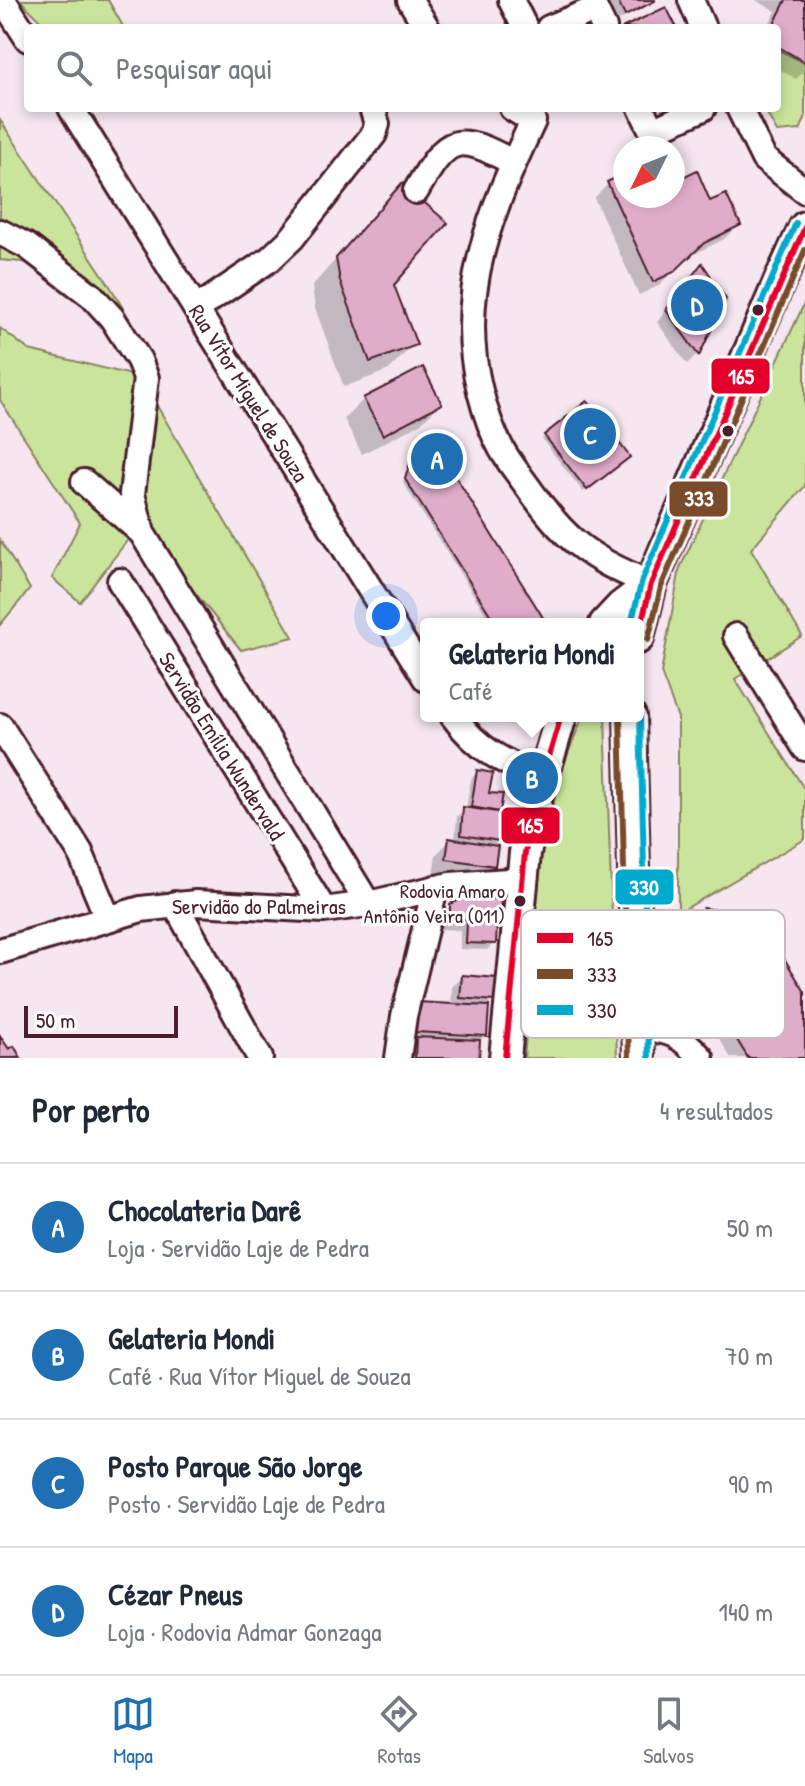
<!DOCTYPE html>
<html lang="pt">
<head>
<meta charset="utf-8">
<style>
	body { margin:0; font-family:"Patrick Hand",sans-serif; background:#f2f2f3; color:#1f2937 }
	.compass { position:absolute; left:613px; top:136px; width:72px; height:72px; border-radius:50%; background:#fff; box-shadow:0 4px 12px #0003; rotate:227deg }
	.scale { position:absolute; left:24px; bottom:20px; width:154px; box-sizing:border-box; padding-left:8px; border:4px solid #4a1f2b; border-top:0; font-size:22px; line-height:28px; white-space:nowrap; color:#4a1f2b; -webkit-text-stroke:6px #fff; paint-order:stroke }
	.you { position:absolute; left:386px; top:616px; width:28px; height:28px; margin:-20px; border:6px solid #fff; border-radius:50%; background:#1a73e8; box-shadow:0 0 0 12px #1a73e833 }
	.badge { display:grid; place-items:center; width:52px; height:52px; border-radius:50%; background:#1f6fb2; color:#fff; font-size:26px; font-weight:700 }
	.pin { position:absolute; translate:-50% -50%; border:4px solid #fff; box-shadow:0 2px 8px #0006 }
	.popup { position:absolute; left:420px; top:618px; width:224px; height:104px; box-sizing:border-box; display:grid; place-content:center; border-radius:8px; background:#fff; filter:drop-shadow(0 2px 6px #0005); font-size:26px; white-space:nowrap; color:#747a83 }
	.popup b { font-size:30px; color:#1f2937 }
	.popup::after { content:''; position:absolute; left:50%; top:100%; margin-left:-16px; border:16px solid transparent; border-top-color:#fff }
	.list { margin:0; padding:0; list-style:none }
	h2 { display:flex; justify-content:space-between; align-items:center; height:104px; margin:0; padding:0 32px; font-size:34px }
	h2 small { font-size:26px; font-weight:400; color:#747a83 }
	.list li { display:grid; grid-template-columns:52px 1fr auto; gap:24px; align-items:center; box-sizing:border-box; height:128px; padding:0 32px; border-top:2px solid #e0e1e3 }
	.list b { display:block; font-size:30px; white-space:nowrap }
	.list p { margin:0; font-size:26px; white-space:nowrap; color:#747a83 }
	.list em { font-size:26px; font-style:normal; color:#747a83 }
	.icon { flex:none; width:44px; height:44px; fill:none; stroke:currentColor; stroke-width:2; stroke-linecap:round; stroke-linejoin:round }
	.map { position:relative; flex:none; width:805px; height:1058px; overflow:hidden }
	.search { position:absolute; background:#fff; box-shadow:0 4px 12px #0003; left:24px; right:24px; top:24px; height:88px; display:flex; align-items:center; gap:20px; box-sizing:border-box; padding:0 28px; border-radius:8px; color:#747a83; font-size:30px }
	.sheet { height:616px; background:#fff }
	nav { display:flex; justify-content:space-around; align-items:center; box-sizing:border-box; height:112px; border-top:2px solid #e0e1e3; background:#fff; font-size:22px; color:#747a83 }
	nav a { display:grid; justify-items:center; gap:4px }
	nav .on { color:#1f6fb2 }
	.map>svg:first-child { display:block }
</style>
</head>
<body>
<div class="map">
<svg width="805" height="1058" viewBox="0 0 805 1058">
	<rect width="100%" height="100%" fill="#f5e6ef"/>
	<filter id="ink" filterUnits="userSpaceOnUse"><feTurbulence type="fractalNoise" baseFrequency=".0125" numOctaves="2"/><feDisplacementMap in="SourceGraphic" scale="16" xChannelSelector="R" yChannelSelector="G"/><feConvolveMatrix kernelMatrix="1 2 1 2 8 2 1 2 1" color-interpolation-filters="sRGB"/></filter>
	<g filter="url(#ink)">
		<path fill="#cae59b" stroke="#8a8263" stroke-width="2" d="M20 0H108L124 28H48Z
			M777 49 805 63V119L800 130 777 132 764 108H777Z
			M0 120 108 283 151 355 34 263 0 260Z
			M805 302V486L751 549 802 636 735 679 805 790V839L678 913V718L661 673 680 568Z
			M0 328 29 350 140 377 293 637 241 650 140 524 80 602 52 578 80 523 0 400Z
			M0 540 30 589 0 625Z
			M583 716 605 717 617 1058H524L541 851 555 786Z"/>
		<path fill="#0003" d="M607 0H653L646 7 618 21Z
			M755 0H805V70L796 79 777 68V28H767L776 11Z
			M673 158 682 180 738 225 724 239 688 257 658 286 639 295 594 198 609 183 625 175V196H673Z
			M402 185 392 285 414 344 389 370 344 387 315 308 312 286Z
			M702 266 724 299 697 354 687 364 657 322Z
			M364 399 440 404 420 424 362 454 344 419Z
			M545 436 625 459 583 492 542 439Z
			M412 462 545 624H492L403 483Z
			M477 772 486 795 501 796 498 840 492 847 493 866 479 880 433 873 436 855 450 840 455 841 457 816 466 809 471 779Z
			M452 905 498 920 495 923 494 943 487 950 460 949V930L440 929V916Z
			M703 910 707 937 691 950 678 952 682 922 689 915 698 916Z
			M733 936 744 956 737 963 711 977 704 965 685 976 682 969 688 962Z
			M463 977 493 1000 486 1007 485 1035 478 1042 477 1058H405L406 1050 413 1042H406L407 1015 451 1006 452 987Z
			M708 992 805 996V1058H731L697 1002Z"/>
		<path fill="#dfacc9" stroke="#4a1f2b" stroke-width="2" d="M617 0H655V1L625 16Z
			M786 0H805V62L777 46V28H772Z
			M666 7 677 28H622Z
			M673 153 683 177 697 170 710 201 726 194 741 225 704 243 674 272 653 282 607 182 625 173V196H673Z
			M402 183 448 223 394 285 417 345 370 362 340 281 336 258Z
			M702 263 726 299 699 356 666 310Z
			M423 367 442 404 383 435 363 398Z
			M587 401 630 457 587 490 544 435Z
			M436 445 547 624H496L405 479 411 460Z
			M477 770 493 773 489 793 503 794 500 812 471 807Z
			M463 807 504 813 500 841 461 835Z
			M449 838 498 846 495 866 446 859Z
			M464 898 501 899 500 920 450 919V904Z
			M703 908 720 910 716 926 709 938 700 944 684 946 688 913 702 914Z
			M467 922 497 924 496 944 466 943Z
			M734 934 746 956 718 971 712 959 693 970 687 961Z
			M777 947 805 992V1058H748L707 990Z
			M462 975 497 978 495 1001 460 998Z
			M417 1002 489 1006 487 1036 416 1032Z
			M0 1036 9 1049 14 1046 21 1058H0Z
			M416 1037 480 1040 479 1058H415Z"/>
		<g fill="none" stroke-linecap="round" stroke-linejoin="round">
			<defs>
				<path id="minor" d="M3 0 28 39
					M410 0 427 28
					M511 0 525 28
					M691 0 703 28
					M549 28 595 9 604 28
					M71 108 426 679
					M512 108 533 121C492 209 455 292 480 391 485 411 491 430 501 448 508 461 517 472 525 483 567 542 585 556 651 584
					M641 108 652 131 703 108
					M739 108 764 159 805 191
					M416 191C448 135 456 132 514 163
					M0 232 27 246 92 296 112 318 139 360 146 378 132 494 142 533 368 904
					M196 309 270 259 292 238 374 134 377 124 372 108
					M84 482 142 533
					M120 581 324 910
					M736 636 805 748
					M453 716C478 750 504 763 542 777
					M0 726 80 852 108 919
					M175 904 260 1058
					M0 951 141 909 196 903 324 910 368 904 450 885 522 880
					M638 1028C670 1030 679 1033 701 1058
					M398 1058 404 1016 435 888"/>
				<path id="major" d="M605 624 621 607 651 584
					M638 638 651 584 668 543 780 280 805 227
					M630 716 639 1058
					M505 1058 525 853 534 807 561 716"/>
			</defs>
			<use href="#minor" stroke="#4a1f2b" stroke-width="30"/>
			<use href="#major" stroke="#4a1f2b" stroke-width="36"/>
			<use href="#minor" stroke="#fff" stroke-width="24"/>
			<use href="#major" stroke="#fff" stroke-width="30"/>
			<defs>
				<path id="bus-1" d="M638 638 651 584 805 227
					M505 1058 525 853 534 807 561 716"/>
				<path id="bus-2" d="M648 640 661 587 805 250
					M620 716 629 1058"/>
				<path id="bus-3" d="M631 624 642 580 796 223
					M640 716 649 1058"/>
			</defs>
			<use href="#bus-1" stroke="#fff" stroke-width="12"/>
			<use href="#bus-2" stroke="#fff" stroke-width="12"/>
			<use href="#bus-3" stroke="#fff" stroke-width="12"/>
			<use href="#bus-1" stroke="#e4002b" stroke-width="6"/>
			<use href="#bus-2" stroke="#7a4b2a" stroke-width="6"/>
			<use href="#bus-3" stroke="#00a9ce" stroke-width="6"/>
		</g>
	</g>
	<g fill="#4a1f2b" stroke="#fff" stroke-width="3">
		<circle cx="758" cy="310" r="7"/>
		<circle cx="728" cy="431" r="7"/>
		<circle cx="520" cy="901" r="7"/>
	</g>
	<g text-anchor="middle" stroke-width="6" stroke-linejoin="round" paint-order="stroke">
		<g font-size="20" fill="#4a1f2b" stroke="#fff" text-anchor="end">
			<text x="505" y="898">Rodovia Amaro<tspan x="505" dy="25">Antônio Veira (011)</tspan></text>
		</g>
		<g font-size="22" fill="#4a1f2b" stroke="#fff">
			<text transform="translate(249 393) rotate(58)" y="8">Rua Vítor Miguel de Souza</text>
			<text transform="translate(222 746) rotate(58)" y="8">Servidão Emília Wundervald</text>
			<text x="259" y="914">Servidão do Palmeiras</text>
		</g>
	</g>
	<rect x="521" y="910" width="264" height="128" rx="12" fill="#fff" stroke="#c9bcbf" stroke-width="2"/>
	<rect x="537" y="933" width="36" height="10" fill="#e4002b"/>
	<rect x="537" y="969" width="36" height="10" fill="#7a4b2a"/>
	<rect x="537" y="1005" width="36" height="10" fill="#00a9ce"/>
	<g font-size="22" fill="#4a1f2b">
		<text x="587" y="946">165</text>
		<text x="587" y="982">333</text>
		<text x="587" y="1018">330</text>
	</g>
	<g stroke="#fff" stroke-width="3">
		<rect x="710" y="357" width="61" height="38" rx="8" fill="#e4002b"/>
		<rect x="668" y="480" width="61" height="38" rx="8" fill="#7a4b2a"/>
		<rect x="500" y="806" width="61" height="39" rx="8" fill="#e4002b"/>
		<rect x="614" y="868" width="61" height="38" rx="8" fill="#00a9ce"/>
	</g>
	<g font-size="22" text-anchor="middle" font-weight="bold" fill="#fff">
		<text x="741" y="384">165</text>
		<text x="699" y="506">333</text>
		<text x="530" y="833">165</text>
		<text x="644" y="895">330</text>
	</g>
</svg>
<svg class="compass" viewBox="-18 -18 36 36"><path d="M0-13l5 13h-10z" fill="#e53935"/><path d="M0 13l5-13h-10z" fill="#747a83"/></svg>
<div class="scale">50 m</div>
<div class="you"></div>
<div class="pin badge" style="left:437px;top:459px">A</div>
<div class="pin badge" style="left:532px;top:778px">B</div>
<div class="popup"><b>Gelateria Mondi</b>Café</div>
<div class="pin badge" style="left:590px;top:434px">C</div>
<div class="pin badge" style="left:697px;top:305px">D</div>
<div class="search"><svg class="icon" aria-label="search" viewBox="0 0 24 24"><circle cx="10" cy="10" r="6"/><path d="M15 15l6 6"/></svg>Pesquisar aqui</div>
</div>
<section class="sheet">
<h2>Por perto<small>4 resultados</small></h2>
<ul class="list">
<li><span class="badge">A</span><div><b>Chocolateria Darê</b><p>Loja · Servidão Laje de Pedra</p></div><em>50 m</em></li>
<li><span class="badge">B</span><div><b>Gelateria Mondi</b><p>Café · Rua Vítor Miguel de Souza</p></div><em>70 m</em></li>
<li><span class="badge">C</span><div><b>Posto Parque São Jorge</b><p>Posto · Servidão Laje de Pedra</p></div><em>90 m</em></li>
<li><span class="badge">D</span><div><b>Cézar Pneus</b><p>Loja · Rodovia Admar Gonzaga</p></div><em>140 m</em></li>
</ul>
</section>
<nav>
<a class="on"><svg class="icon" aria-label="map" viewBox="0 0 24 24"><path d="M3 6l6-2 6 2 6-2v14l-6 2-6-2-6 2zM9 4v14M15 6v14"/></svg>Mapa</a>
<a><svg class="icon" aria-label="directions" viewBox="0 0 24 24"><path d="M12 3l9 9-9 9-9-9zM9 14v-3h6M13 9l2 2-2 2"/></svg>Rotas</a>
<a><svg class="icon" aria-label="saved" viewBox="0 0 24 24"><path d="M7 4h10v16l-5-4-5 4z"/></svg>Salvos</a>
</nav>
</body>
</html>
